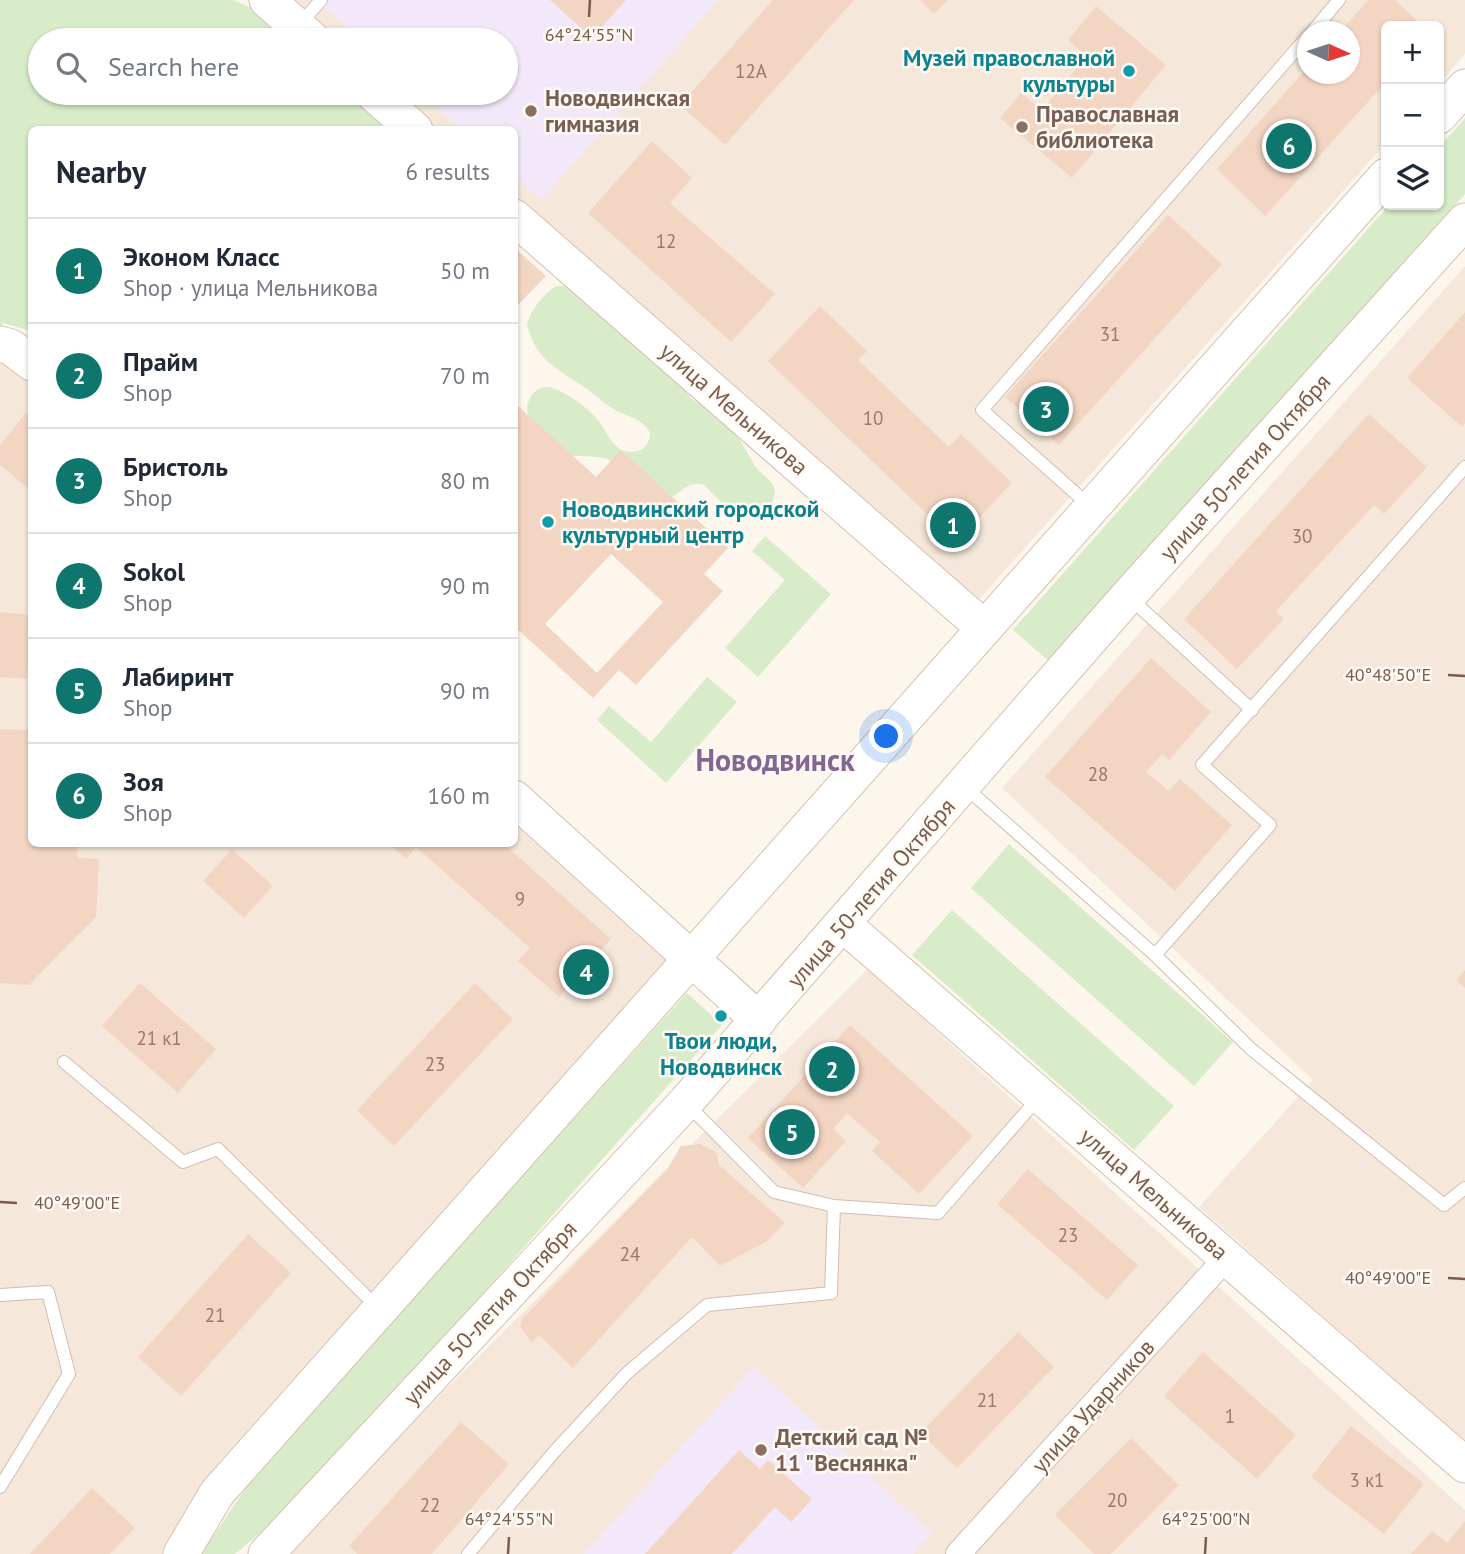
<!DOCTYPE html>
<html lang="en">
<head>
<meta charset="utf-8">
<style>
	body { margin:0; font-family:"PT Sans",sans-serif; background:#f2f2f3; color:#1f2937 }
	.controls { position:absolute; right:21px; top:21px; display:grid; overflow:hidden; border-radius:10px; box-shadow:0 2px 5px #0004 }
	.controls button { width:63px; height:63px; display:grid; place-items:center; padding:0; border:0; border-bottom:2px solid #e0e1e3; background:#fff; color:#1f2937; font:35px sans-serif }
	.compass { position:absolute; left:1297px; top:21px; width:63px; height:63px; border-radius:50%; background:#fff; box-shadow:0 2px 5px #0004; rotate:93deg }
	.you { position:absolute; left:887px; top:737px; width:24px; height:24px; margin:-18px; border:5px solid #fff; border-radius:50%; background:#1a73e8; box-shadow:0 0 0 10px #1a73e833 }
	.badge { display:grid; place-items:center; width:46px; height:46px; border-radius:50%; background:#0f766e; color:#fff; font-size:23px; font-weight:700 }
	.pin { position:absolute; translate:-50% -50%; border:4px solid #fff; box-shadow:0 2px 7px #0006 }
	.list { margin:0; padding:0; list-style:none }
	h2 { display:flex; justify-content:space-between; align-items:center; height:91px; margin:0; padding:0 28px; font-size:30px }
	h2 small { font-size:23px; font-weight:400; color:#747a83 }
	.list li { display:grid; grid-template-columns:46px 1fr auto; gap:21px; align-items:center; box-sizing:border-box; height:105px; padding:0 28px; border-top:2px solid #e0e1e3 }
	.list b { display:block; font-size:26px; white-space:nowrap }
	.list p { margin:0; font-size:23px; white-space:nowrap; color:#747a83 }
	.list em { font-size:23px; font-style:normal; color:#747a83 }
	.icon { flex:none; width:38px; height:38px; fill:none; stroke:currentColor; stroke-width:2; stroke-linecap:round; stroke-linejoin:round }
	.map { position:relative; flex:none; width:1465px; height:1554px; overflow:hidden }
	.search { position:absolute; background:#fff; box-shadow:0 2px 5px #0004; left:28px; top:28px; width:490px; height:77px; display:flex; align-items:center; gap:18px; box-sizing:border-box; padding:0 24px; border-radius:38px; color:#747a83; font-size:26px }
	.panel { position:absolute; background:#fff; box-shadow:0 2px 5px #0004; left:28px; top:126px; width:490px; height:721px; border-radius:10px }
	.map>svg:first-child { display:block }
</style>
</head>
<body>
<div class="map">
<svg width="1465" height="1554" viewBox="0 0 1465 1554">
	<rect width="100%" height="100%" fill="#fdf6ec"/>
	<path fill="#f5e8da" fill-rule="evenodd" d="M288 0H1465V54L1439 84V26H1386V143L973 606 515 200 514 130 435 129 393 93H506V40H334ZM1308 32H1350V74H1308Z
		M1465 266V1442L1199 1207 1313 1080 1002 788Z
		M0 359 31 376 32 844H514L515 812 673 955 220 1461 163 1554H0Z
		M868 969 1465 1510V1554H280Z"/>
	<path fill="#f3e8fa" d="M316 0H718L541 200 515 176 514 130 462 129 421 93H506V40H362Z
		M754 1367 931 1533 913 1554H584Z"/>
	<path fill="#d8ecc9" d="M0 0H233L255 9 294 40H40V93H349L377 119 383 129 32 130 31 331 3 323 0 330Z
		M1465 118V194L1051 663 1013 630 1389 205H1439V148Z
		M556 286H571L683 388C693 402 697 405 714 405L739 439 757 469 773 484 775 492 771 509C753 522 732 513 717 498 711 493 708 486 700 484 685 482 680 496 666 499 652 489 618 461 603 458 579 453 561 463 545 440 540 433 533 426 529 418 522 403 536 382 553 388 568 394 586 406 597 419 605 428 612 448 625 451 639 455 650 447 650 433 643 418 628 417 615 410 604 404 595 394 584 387 557 368 537 362 527 325 532 307 542 297 556 286Z
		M765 536 831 594 758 677 725 648 785 580 752 551Z
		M707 677 737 702 666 783 597 720 609 706 651 742Z
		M1009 844 1233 1042 1194 1086 971 888Z
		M952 910 1174 1106 1134 1150 912 955Z
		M687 993 722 1025 297 1502 235 1554H201L261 1466Z"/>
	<path fill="#f3d5c3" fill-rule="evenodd" d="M550 0H626L592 38Z
		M773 0H854L725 145 680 105Z
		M920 0H948L934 14Z
		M1368 0H1395L1423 26H1386V82L1265 216 1217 169 1308 67V74H1350V32H1340Z
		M1096 6 1166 65 1072 178 1000 118 1021 93 1042 110 1087 56 1068 40Z
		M652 141 692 178 670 203 775 294 731 342 588 213Z
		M1168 215 1222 264 1059 445 1005 397Z
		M514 247 546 276 514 309Z
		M820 306 867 351 858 360 949 447 961 434 1012 483 956 542 768 361Z
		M1465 312V423L1462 427 1407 378Z
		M514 402 596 477 621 450 728 548 704 574 723 591 636 685 619 670 593 698 514 626ZM611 554 663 602 597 673 545 624Z
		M26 413 32 418V492L0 465V445Z
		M1369 414 1427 467 1384 514 1374 505 1276 611 1284 619 1237 669 1184 619Z
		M0 612 32 615 27 679 0 677Z
		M1151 658 1211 712 1169 760 1162 754 1146 772 1169 791 1180 779 1232 825 1175 891 1045 777Z
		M0 729 32 730V844H78L77 858 99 859 96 917 29 985 0 983Z
		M389 844H504L611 939 559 997 518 961 530 948 416 847 406 859Z
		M232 849 273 886 244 918 203 881Z
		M1465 970V988L1456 980Z
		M140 983 216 1049 178 1093 102 1026Z
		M475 983 513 1019 394 1146 357 1110Z
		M850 1025 973 1136 919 1194 872 1151 880 1142 847 1113 833 1129 846 1141 803 1188 748 1138Z
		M700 1144 716 1152 719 1165 785 1223 766 1242 720 1266 692 1237 573 1368 539 1335 532 1343 520 1326 522 1319 668 1168 681 1146Z
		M1028 1169 1138 1265 1107 1300 997 1204Z
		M248 1234 291 1273 181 1396 138 1357Z
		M1018 1332 1054 1367 957 1468 920 1433Z
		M1203 1352 1296 1435 1257 1479 1164 1396Z
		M461 1422 509 1464 432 1554H357L349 1546Z
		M1351 1426 1424 1484 1384 1534 1311 1477Z
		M1131 1438 1179 1485 1111 1554H1094L1055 1515Z
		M739 1450 760 1469 768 1460 812 1499 791 1522 775 1507 732 1554H645Z
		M92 1488 135 1528 110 1554H30Z
		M1465 1521V1554H1411L1432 1531 1447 1543Z"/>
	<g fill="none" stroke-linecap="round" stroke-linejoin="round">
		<defs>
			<path id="lane" d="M300 24 321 0
				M1312 32 1339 0
				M1090 506 982 410 1308 36
				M1131 599 1252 710
				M965 787 1155 955 1270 825 1202 765 1465 467
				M1155 955 1251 1049 1444 1205 1465 1188
				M64 1062 183 1162 218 1149 377 1307
				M688 1105 774 1192 834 1206 938 1213 1040 1096
				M0 1295 48 1292 69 1374 0 1487
				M468 1554 555 1451 627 1373 707 1305 831 1293 834 1206"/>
			<path id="street" d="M958 1554 1227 1257"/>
			<path id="secondary" d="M267 0 313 40
				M373 93 415 130
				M1439 116 1465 87
				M514 217 984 628
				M0 344 11 347 32 363
				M514 798 759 1020
				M843 924 1465 1465
				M181 1554 217 1493 1386 176
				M266 1554 686 1102 1128 596 1465 221"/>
		</defs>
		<use href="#lane" stroke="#d1beb0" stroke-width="14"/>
		<use href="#street" stroke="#d1beb0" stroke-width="26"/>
		<use href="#secondary" stroke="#d6c0b0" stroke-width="37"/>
		<use href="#lane" stroke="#fff" stroke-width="12"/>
		<use href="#street" stroke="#fff" stroke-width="24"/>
		<use href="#secondary" stroke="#fff" stroke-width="35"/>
	</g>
	<path fill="none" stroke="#7a5c4d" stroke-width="2.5" d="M589 17 590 0M1448 675 1465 676M0 1202 17 1203M1448 1278 1465 1279M508 1554 509 1537M1205 1554 1206 1537"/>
	<g fill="#0f9aa8" stroke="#fffaf3" stroke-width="2.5">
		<circle cx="1129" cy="71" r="7"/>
		<circle cx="548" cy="522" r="7"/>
		<circle cx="721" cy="1016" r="7"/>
	</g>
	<g fill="#8d6e63" stroke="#fffaf3" stroke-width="2.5">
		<circle cx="531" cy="111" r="7"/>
		<circle cx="1022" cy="127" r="7"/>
		<circle cx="761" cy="1450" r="7"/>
	</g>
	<g text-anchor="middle" stroke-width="5" stroke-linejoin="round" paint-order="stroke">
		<g font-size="19" fill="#987a6a">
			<text x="751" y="78">12А</text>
			<text x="666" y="248">12</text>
			<text x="1110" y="341">31</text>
			<text x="873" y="425">10</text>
			<text x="1302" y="543">30</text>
			<text x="1098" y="781">28</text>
			<text x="520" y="906">9</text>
			<text x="159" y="1045">21 к1</text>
			<text x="435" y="1071">23</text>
			<text x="1068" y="1242">23</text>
			<text x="630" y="1261">24</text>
			<text x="215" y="1322">21</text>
			<text x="987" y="1407">21</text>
			<text x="1230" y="1423">1</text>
			<text x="1367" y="1487">3 к1</text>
			<text x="1117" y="1507">20</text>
			<text x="430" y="1512">22</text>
		</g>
		<g font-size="23" font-weight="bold" fill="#0d838f" stroke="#fffaf3" text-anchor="end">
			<text x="1115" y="66">Музей православной<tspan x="1115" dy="26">культуры</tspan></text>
			<text x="562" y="517" text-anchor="start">Новодвинский городской<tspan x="562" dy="26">культурный центр</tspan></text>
			<text x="721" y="1049" text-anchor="middle">Твои люди,<tspan x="721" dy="26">Новодвинск</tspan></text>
		</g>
		<g font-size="23" font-weight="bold" fill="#785e54" stroke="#fffaf3" text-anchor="start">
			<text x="545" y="106">Новодвинская<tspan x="545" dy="26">гимназия</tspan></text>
			<text x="1036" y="122">Православная<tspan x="1036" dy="26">библиотека</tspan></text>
			<text x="775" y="1445">Детский сад №<tspan x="775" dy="26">11 "Веснянка"</tspan></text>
		</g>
		<g font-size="23" fill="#7a5c4d" stroke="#fffaf3">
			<text transform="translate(734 409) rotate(41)" y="8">улица Мельникова</text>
			<text transform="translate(1245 467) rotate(-48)" y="8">улица 50-летия Октября</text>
			<text transform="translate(871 893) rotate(-49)" y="8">улица 50-летия Октября</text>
			<text transform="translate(1154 1194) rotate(41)" y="8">улица Мельникова</text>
			<text transform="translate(490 1313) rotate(-47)" y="8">улица 50-летия Октября</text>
			<text transform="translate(1093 1406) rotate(-48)" y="8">улица Ударников</text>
		</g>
		<g font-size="30" font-weight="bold" fill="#846695" stroke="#fffaf3">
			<text x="775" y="771">Новодвинск</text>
		</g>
	</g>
	<g font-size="18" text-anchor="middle" fill="#7a5c4d" stroke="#fffaf3" stroke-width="5" stroke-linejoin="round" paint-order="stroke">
		<text x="589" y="41">64°24'55"N</text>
		<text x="1388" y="681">40°48'50"E</text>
		<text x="77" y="1209">40°49'00"E</text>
		<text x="1388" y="1284">40°49'00"E</text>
		<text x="509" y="1525">64°24'55"N</text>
		<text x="1206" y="1525">64°25'00"N</text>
	</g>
</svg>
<div class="controls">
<button>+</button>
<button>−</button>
<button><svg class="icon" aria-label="layers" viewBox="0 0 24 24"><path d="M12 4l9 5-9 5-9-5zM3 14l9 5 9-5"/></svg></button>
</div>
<svg class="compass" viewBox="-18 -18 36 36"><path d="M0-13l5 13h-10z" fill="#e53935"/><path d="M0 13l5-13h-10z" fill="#747a83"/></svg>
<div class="you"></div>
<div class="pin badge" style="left:953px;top:525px">1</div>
<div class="pin badge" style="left:832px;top:1069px">2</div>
<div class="pin badge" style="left:1046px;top:409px">3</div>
<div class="pin badge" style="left:586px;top:972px">4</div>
<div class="pin badge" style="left:792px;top:1132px">5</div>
<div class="pin badge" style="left:1289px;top:146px">6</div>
<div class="search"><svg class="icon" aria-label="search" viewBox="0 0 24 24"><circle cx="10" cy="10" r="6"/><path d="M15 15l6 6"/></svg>Search here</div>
<section class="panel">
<h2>Nearby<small>6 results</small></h2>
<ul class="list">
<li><span class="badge">1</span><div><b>Эконом Класс</b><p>Shop · улица Мельникова</p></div><em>50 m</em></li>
<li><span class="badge">2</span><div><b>Прайм</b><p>Shop</p></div><em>70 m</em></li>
<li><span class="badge">3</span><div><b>Бристоль</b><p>Shop</p></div><em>80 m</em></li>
<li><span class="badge">4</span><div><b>Sokol</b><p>Shop</p></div><em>90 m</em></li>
<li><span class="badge">5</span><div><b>Лабиринт</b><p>Shop</p></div><em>90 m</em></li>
<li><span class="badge">6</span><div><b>Зоя</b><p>Shop</p></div><em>160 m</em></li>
</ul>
</section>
</div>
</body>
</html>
